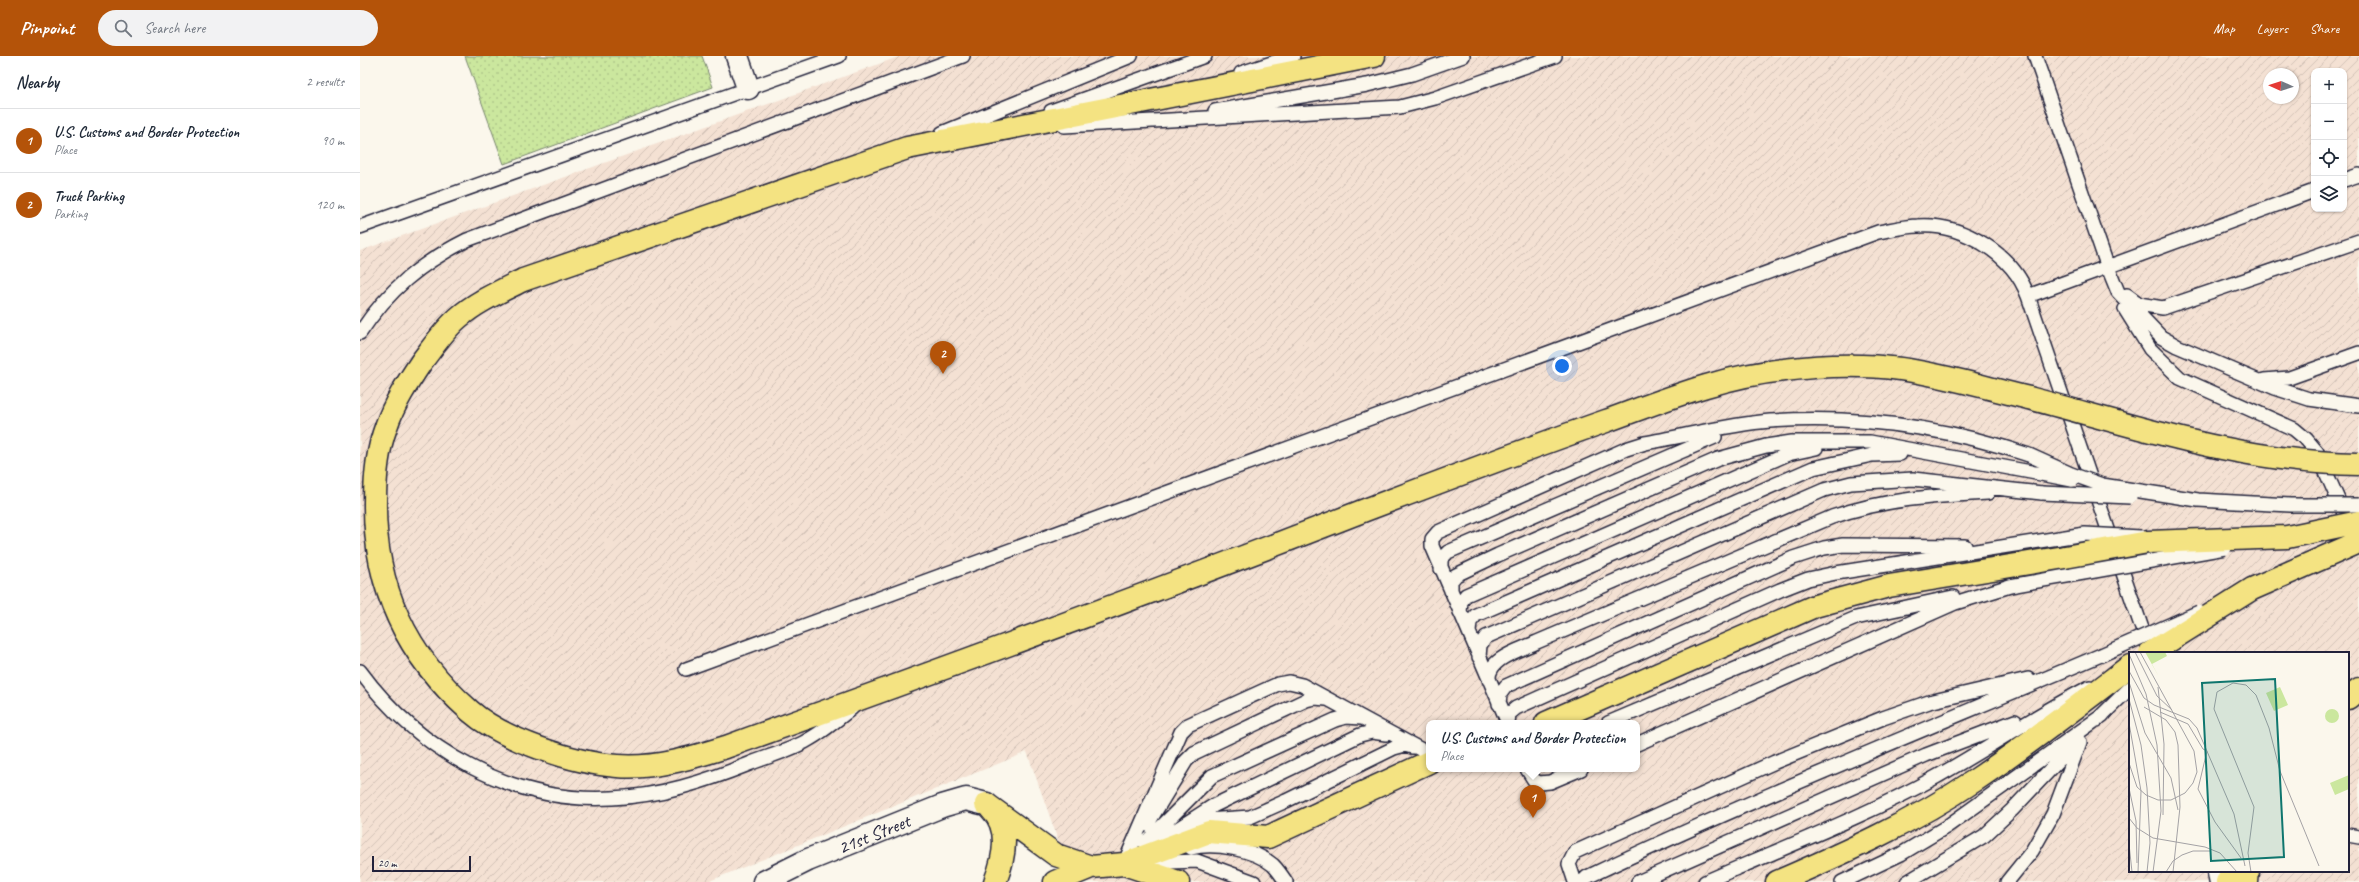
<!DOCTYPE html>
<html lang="en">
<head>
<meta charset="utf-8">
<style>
	body { margin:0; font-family:Caveat,sans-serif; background:#f2f2f3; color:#1f2937 }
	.controls { position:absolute; right:12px; top:12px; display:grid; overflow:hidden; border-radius:8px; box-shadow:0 1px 3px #0004 }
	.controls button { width:36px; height:36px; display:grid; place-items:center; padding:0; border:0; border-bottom:1px solid #e0e1e3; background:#fff; color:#1f2937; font:20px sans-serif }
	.compass { position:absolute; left:1903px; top:12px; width:36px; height:36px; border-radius:50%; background:#fff; box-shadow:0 1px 3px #0004; rotate:273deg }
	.scale { position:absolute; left:12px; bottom:10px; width:99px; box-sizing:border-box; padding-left:4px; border:2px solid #22223b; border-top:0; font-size:11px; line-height:14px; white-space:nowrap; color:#22223b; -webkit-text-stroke:3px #fbf7ec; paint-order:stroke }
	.you { position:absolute; left:1202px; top:310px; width:14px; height:14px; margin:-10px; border:3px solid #fff; border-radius:50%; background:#1a73e8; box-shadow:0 0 0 6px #1a73e833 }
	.badge { display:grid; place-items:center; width:26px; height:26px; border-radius:50%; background:#b45309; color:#fff; font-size:13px; font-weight:700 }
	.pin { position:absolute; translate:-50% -33px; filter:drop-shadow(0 1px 2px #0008) }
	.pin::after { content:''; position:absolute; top:21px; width:14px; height:12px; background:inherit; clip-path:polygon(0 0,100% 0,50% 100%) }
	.popup { position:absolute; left:1066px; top:664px; width:214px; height:52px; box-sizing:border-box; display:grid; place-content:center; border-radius:8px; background:#fff; filter:drop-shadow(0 1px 3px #0005); font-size:13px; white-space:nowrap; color:#747a83 }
	.popup b { font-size:15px; color:#1f2937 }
	.popup::after { content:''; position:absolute; left:50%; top:100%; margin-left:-8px; border:8px solid transparent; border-top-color:#fff }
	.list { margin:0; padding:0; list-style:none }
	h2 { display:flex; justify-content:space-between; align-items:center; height:52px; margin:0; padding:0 16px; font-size:17px }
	h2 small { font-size:13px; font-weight:400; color:#747a83 }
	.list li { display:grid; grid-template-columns:26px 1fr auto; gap:12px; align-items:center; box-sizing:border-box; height:64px; padding:0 16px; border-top:1px solid #e0e1e3 }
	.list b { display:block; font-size:15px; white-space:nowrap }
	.list p { margin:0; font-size:13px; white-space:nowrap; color:#747a83 }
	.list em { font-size:13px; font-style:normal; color:#747a83 }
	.icon { flex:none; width:22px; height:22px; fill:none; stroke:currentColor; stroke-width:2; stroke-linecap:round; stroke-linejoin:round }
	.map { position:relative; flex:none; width:1999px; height:826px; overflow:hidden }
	header { display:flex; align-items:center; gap:24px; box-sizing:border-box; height:56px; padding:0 20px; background:#b45309; color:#fff }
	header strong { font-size:19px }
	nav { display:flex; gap:22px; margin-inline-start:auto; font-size:14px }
	.search { width:280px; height:36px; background:#f2f2f3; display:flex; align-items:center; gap:10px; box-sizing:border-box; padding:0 14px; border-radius:22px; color:#747a83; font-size:15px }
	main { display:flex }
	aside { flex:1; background:#fff }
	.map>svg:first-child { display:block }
</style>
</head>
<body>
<header>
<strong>Pinpoint</strong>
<div class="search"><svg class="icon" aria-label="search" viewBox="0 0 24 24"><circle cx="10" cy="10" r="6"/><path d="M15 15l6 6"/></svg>Search here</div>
<nav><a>Map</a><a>Layers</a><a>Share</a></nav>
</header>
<main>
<aside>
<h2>Nearby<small>2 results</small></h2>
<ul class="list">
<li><span class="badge">1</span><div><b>U.S. Customs and Border Protection</b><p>Place</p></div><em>90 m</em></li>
<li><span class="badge">2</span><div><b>Truck Parking</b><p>Parking</p></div><em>120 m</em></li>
</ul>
</aside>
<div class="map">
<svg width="1999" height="826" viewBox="0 0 1999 826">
	<defs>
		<pattern id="industrial-furrows" width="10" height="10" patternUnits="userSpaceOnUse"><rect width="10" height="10" fill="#f4e1d3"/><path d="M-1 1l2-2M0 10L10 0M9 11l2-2" fill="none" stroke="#d1c1b6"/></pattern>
		<pattern id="grass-dots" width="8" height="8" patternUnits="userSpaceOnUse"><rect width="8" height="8" fill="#cbe79e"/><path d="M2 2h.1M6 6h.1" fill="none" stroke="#aec689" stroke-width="1.8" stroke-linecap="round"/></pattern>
	</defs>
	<rect width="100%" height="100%" fill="#fbf7ec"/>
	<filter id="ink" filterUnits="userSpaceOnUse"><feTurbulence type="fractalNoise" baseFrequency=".025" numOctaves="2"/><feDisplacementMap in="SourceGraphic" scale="8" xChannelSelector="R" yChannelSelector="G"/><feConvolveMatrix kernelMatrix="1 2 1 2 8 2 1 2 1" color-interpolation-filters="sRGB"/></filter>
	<g filter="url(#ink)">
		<path fill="url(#industrial-furrows)" fill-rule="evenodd" d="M541 0H1999V826H713L667 696 347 826H0V195ZM1954 15H1984V153H1954ZM1909 18H1933V42H1909ZM1770 597H1988V815H1770ZM1069 667H1277V713H1069Z"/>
		<path fill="url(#grass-dots)" stroke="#76846c" d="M105 0H342L353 31 144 108Z"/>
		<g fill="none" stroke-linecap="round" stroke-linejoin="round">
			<defs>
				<path id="lane" d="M1675 0 1747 209 1758 236 1801 281 1817 290 1915 332 1949 343 1999 350
					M881 17 933 0
					M691 55 845 0
					M855 55 1007 29 1052 18 1103 0
					M704 70 1040 51 1075 42 1195 0
					M582 77 771 0
					M1984 124 1999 119
					M0 171 479 0
					M1767 239 1779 248 1803 252 1999 185
					M1668 240 1788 590
					M1765 253 1790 293 1820 322 1934 373 1946 383 1957 396 1991 473
					M0 277C28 234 61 207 107 184L603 0
					M1904 324 1929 322 1999 297
					M1081 513V503L1088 496 1355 381
					M1091 535V525L1096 519 1138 499 1358 403 1406 390 1432 386H1510L1676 417
					M1100 556 1101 546 1106 539 1428 398 1456 392
					M1109 576 1110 566 1116 559 1453 412 1512 399 1540 398
					M1119 601 1120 589 1126 581 1464 434 1491 427 1553 423 1682 437
					M326 613 1518 176C1531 174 1544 170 1558 170 1602 167 1653 198 1668 240L1954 135
					M0 615C58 694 152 748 252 742 300 740 344 726 389 708 408 700 430 695 448 684 463 676 478 663 492 652
					M1129 624C1127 602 1161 594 1177 586L1472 461C1523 443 1575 440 1628 437
					M1139 648 1140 638 1146 630 1433 502 1464 492 1483 489 1605 490
					M1737 664 1770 632
					M1148 667 1072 490V483L1078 476 1266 393 1285 387C1325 380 1370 368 1410 365 1499 359 1585 371 1669 399
					M1148 667 1149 658 1156 652 1420 534 1448 523 1476 517 1699 482
					M1248 667 1496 562 1593 541
					M1277 688 1595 547 1650 530 1712 519
					M1167 713 1174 724 1179 727 1190 726 1221 713
					M787 769 826 705 834 697 946 644 955 642 966 643
					M818 779 847 764 890 761 926 745 1034 692 1045 689 1052 691
					M1988 779 1999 781
					M785 787 852 720 975 664 986 661 1001 662
					M788 792 853 750 1000 679 1012 676 1026 678
					M831 792C854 786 894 793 913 809 918 814 922 820 926 826
					M784 807 837 805 894 826
					M764 808 821 676 828 669 918 628 929 626 942 629 1069 698
					M1854 815 1856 826
					M1215 826 1209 808 1215 796 1415 706 1523 662 1569 646 1668 623
					M1222 826 1227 821C1396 741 1569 672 1741 599
					M1278 826 1566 699 1655 665
					M1345 826C1422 792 1502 762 1576 721 1628 692 1677 658 1730 631
					M1482 826 1541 798 1586 771 1743 659
					M1547 826 1624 780 1652 754 1718 684
					M1647 826 1672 795 1693 758 1720 686"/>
				<g id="street">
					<path d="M377 0 388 32"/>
					<path id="s1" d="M404 826 448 804 582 750 606 743 626 748"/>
				</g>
				<path id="highway" d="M1014 0 547 92 163 224C141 235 116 246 98 262 84 274 73 291 62 305 48 326 34 347 26 371 17 395 15 421 15 446 14 531 46 599 110 655 143 684 214 707 257 710 295 713 331 702 366 691 578 615 790 538 1000 456 1082 425 1163 394 1246 365 1304 344 1362 320 1424 314 1463 309 1503 308 1541 313 1584 319 1627 332 1669 342
					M1988 642 1999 633
					M1186 667 1455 550 1529 530 1705 501
					M626 748 696 799 731 811
					M631 753C651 772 644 803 635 826
					M764 808 818 826
					M695 826 731 811 764 808 849 776 908 781 1069 706
					M1417 826C1484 797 1553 766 1614 725 1668 689 1719 649 1770 610
					M1867 826 1872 815
					M1887 826 1888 815"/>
			</defs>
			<use href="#lane" stroke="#22223b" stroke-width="16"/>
			<use href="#street" stroke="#22223b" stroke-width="25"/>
			<use href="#highway" stroke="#22223b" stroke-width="25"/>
			<use href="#lane" stroke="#fbf7ec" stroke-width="13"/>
			<use href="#street" stroke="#fbf7ec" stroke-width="22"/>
			<use href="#highway" stroke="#f4e382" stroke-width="22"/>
			<defs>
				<path id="lane-bridge" d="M1669 399 1711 418 1742 429 1838 444 1930 449H1999
					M1676 417 1712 424
					M1682 437 1770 441
					M1699 482 1725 478 1781 481
					M1712 519 1865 492
					M1741 599 1839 556"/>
				<path id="highway-bridge" d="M1669 342C1779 371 1884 407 1999 408
					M1705 501 1788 486 1927 481 1999 466
					M1790 597 1892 533 1999 486"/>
			</defs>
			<use href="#lane-bridge" stroke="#22223b" stroke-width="16" stroke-linecap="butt"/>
			<use href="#highway-bridge" stroke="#22223b" stroke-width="25" stroke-linecap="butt"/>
			<use href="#lane-bridge" stroke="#fbf7ec" stroke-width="13"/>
			<use href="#highway-bridge" stroke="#f4e382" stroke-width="22"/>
		</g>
	</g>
	<g text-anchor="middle" stroke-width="3" stroke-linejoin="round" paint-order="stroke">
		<g font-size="19" fill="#22223b" stroke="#fbf7ec">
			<text dy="7" stroke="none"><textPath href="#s1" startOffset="120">21st Street</textPath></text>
		</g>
	</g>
	<g transform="translate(1769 596)">
		<rect width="220" height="220" fill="#fbf7ec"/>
		<path d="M16 0H36L38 4 23 12 30 25ZM151 35 159 53 145 59 137 41ZM196 64a7 7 0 1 1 14 0a7 7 0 1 1-14 0Z" fill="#cbe79e"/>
		<path d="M220 123V137L206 143 201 131Z" fill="#cbe79e"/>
		<path fill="none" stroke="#a4a2a5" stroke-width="1" d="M6 0 28 44 43 58M0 2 17 42 28 93 32 159 24 220M0 19 15 46 25 53 60 67 68 76 105 162 116 214M0 30 16 81 42 126 49 158M29 35 35 92 34 163M0 47 12 93 18 136 21 191 18 220M15 55 37 68 46 80 49 93 51 155 44 220M31 60 59 72 74 97 78 99M0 71 12 139 9 220M78 99 69 137 86 170 112 206M0 111 8 135 17 143 29 148H42L56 141 64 131 68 120 65 99 11 0M0 136 7 169 8 211M0 166 8 176 24 186 76 195 91 201 108 220M0 192 3 220M37 220 44 209 53 203 64 199H81M122 220 119 201 125 155 85 57 88 40 104 31 117 33 127 43 140 76 151 119 190 214"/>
		<path fill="#0f766e" fill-opacity="0.15" stroke="#0f766e" stroke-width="2" d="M146 27 155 205 82 209 73 31Z"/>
		<rect width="220" height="220" fill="none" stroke="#22223b" stroke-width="2"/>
	</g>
</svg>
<div class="controls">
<button>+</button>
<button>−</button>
<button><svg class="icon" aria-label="locate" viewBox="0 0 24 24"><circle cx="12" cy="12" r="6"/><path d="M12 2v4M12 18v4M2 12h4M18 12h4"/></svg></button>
<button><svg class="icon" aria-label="layers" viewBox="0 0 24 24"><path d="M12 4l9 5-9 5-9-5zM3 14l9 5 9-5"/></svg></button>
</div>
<svg class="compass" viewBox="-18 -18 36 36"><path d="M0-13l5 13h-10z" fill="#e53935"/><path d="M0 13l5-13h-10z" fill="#747a83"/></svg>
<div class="scale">20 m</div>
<div class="you"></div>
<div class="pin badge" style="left:1173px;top:762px">1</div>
<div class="popup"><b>U.S. Customs and Border Protection</b>Place</div>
<div class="pin badge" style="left:583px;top:318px">2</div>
</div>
</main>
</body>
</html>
